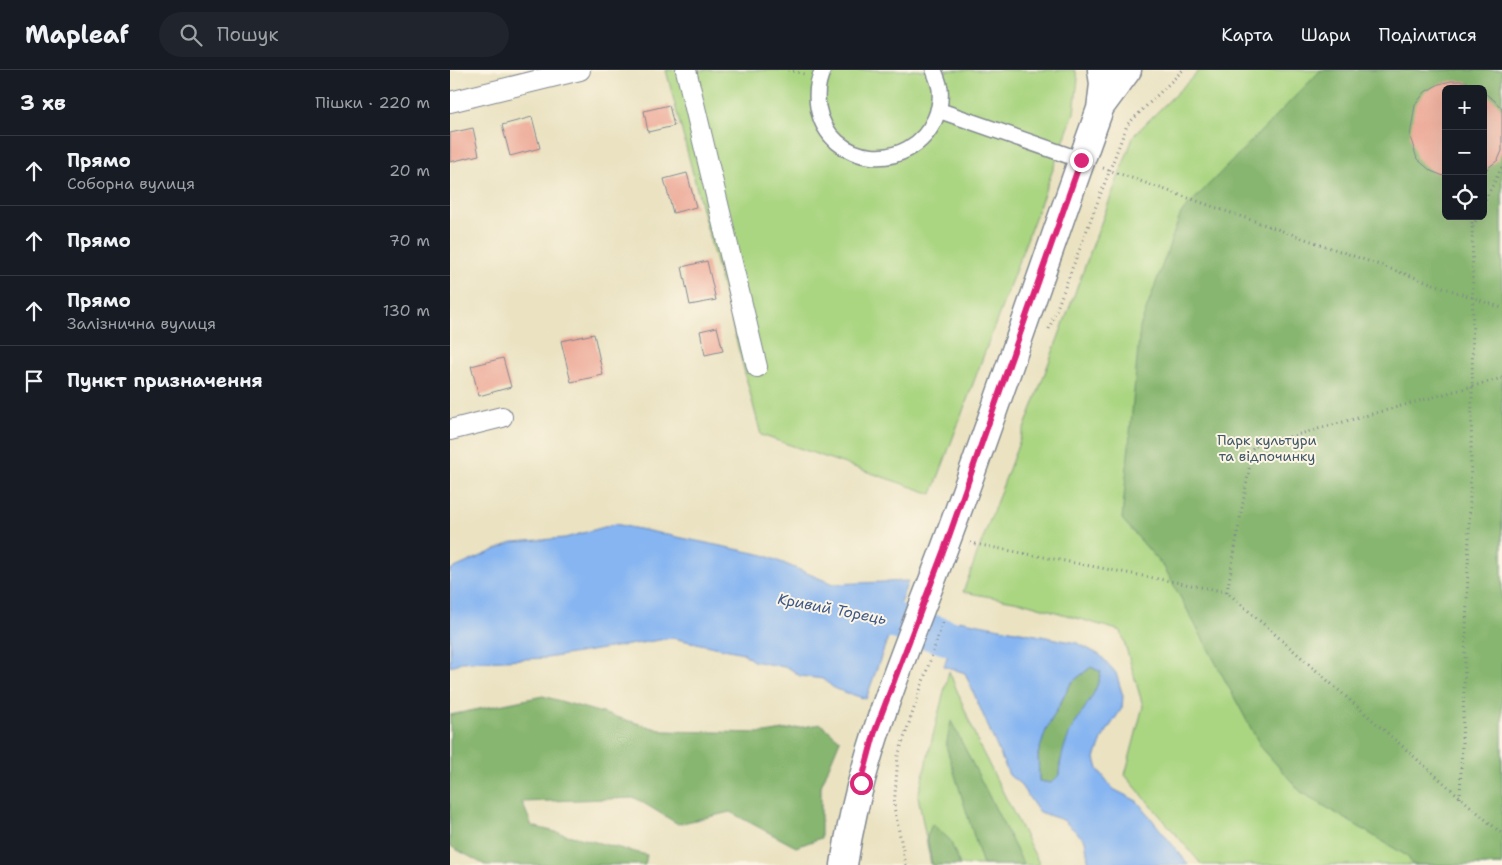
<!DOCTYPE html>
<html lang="uk">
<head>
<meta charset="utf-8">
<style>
	body { margin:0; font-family:"Shantell Sans",sans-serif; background:#20242c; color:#f1f3f6 }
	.controls { position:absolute; right:15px; top:15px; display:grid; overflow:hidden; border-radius:8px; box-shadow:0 5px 20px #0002 }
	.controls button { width:45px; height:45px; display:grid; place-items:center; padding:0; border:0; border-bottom:1px solid #363941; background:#171b24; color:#f1f3f6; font:25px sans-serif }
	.stop { position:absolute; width:15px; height:15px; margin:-11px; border:4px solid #db2777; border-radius:50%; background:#fff }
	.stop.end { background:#db2777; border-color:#fff; box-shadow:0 1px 5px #0008 }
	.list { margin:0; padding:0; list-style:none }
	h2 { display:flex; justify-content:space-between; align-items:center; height:65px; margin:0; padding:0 20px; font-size:21px }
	h2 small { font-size:16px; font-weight:400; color:#9ea1a6 }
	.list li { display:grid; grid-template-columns:32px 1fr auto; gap:15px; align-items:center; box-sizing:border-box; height:70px; padding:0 20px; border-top:1px solid #363941 }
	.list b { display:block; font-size:19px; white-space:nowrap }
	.list p { margin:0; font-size:16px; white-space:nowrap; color:#9ea1a6 }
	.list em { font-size:16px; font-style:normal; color:#9ea1a6 }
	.icon { flex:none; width:28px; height:28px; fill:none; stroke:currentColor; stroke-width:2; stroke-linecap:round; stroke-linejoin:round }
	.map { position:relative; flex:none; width:1052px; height:795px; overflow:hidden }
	header { display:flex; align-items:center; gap:30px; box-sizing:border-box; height:70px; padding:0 25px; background:#171b24; border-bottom:1px solid #363941 }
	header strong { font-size:24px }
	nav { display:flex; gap:28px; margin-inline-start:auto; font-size:18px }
	.search { width:350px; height:45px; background:#20242c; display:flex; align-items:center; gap:12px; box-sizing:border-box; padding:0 18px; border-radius:28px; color:#9ea1a6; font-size:19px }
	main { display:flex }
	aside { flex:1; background:#171b24 }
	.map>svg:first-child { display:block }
</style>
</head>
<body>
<header>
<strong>Mapleaf</strong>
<div class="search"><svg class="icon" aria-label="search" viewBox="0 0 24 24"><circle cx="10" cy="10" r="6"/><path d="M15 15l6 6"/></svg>Пошук</div>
<nav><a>Карта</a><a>Шари</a><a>Поділитися</a></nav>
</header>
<main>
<aside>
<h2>3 хв<small>Пішки · 220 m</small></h2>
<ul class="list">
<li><svg class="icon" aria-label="ahead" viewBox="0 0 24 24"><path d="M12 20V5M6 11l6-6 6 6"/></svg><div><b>Прямо</b><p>Соборна вулиця</p></div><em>20 m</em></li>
<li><svg class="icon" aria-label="ahead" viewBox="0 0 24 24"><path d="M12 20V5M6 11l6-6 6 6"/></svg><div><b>Прямо</b></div><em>70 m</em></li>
<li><svg class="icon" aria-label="ahead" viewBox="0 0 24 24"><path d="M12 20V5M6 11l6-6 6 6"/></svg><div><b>Прямо</b><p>Залізнична вулиця</p></div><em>130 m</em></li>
<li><svg class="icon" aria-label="arrive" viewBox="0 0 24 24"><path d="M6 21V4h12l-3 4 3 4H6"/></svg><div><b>Пункт призначення</b></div></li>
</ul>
</aside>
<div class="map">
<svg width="1052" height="795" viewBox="0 0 1052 795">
	<rect width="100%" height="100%" fill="#fcf5e5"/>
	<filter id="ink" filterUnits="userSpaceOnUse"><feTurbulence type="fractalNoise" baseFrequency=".02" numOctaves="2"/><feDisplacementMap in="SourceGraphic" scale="10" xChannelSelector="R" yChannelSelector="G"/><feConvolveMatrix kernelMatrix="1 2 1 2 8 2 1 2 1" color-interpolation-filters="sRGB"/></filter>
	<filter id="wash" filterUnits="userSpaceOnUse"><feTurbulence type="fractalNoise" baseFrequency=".0096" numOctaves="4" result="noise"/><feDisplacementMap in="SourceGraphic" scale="20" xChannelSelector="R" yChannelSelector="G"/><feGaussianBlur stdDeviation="1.12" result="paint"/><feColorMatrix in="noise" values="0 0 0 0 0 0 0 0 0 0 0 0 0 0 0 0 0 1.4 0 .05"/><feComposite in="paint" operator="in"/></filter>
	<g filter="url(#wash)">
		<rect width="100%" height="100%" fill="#eae2c1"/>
		<path fill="#aad581" stroke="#628270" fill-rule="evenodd" d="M216 0H625L628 9 624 43 482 424 311 365Z
			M750 0H1052V795H752L675 705 693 636 671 561 575 533 513 522 684 65ZM996 19H1033V146H996Z
			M499 601 530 677 590 795H481L468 726Z"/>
		<path fill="#87b66f" stroke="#517266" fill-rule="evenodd" d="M871 0H1052V795H963L957 786 851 722 811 677 714 497 672 449 690 257 731 143ZM996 19H1033V146H996Z
			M641 597 651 602 648 618 622 659 610 693 609 705 601 713 589 711 588 684 596 660 621 613Z
			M93 626 214 661 315 663 371 654 390 670 371 716V768L346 777 280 742 228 754 185 728 72 732 82 756 197 785 195 795H35L0 776V645Z
			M501 651 574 795H533L496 676Z
			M482 754 500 770 510 795H482L477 767Z"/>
		<path fill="#86b5f1" stroke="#5072a8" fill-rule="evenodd" d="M165 454 314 485 383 514 458 511 416 629 385 619 373 609 350 606 339 598 303 591 293 583 222 568 97 588 11 592 0 597V500L63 472 115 468Z
			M509 550 627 573 650 585 666 603 673 626 672 638 653 667 645 688 648 699 663 719 687 731 739 795H639L635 770 613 750 589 742 569 713 559 705 515 603 494 596ZM641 597 651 602C646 626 634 637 623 657 615 671 610 689 609 705L601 713 589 711 588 684 596 660 621 613Z"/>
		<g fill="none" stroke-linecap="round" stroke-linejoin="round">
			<path stroke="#86b5f1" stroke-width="36" d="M397 539 419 543 522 575 546 592"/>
		</g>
		<g id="blocks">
			<path fill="#eda997" d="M1001 11H1016L1027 19H996V107L981 101 967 89 960 66 965 35 975 22 989 14Z
				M1033 22 1044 30 1052 39V81L1048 90 1033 102Z
				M219 35 224 56 198 62 194 41Z
				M82 47 90 78 60 86 52 55Z
				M23 58 29 85 0 92V63Z
				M237 103 246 137 223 143 214 109Z
				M257 191 266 230 240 235 232 197Z
				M267 257 273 281 255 285 250 261Z
				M144 264 153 305 121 312 111 271Z
				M53 288 61 317 29 326 21 296Z"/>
		</g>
	</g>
	<g filter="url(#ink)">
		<use href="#blocks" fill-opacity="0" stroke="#828890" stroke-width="1"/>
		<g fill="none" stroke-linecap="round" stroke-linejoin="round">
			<defs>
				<path id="pedestrian" d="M373 0C367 12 366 24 368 37 379 98 461 104 485 49 489 40 491 28 490 19 489 12 486 6 484 0
					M488 40 631 90"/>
				<path id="minor" d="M236 0 307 297
					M0 32 130 0
					M0 360 52 347"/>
				<path id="tertiary" d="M650 38 678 0
					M394 795C410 682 458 577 497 471 550 328 598 182 650 39L653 14 651 0"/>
			</defs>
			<use href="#pedestrian" stroke="#828890" stroke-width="18"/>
			<use href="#minor" stroke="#828890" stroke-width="22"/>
			<use href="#tertiary" stroke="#828890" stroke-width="29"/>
			<path stroke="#828890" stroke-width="3" stroke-dasharray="1 4" stroke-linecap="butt" d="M338 0 354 4
				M653 98 1052 238
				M1033 134 1052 97
				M1023 156 1028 146
				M599 259 677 55 733 0
				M520 473 777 522 1052 764
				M777 522 803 377 1052 308
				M1010 728C1017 534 1025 340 1022 146
				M456 795 444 737 448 686 493 552"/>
			<use href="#pedestrian" stroke="#fff" stroke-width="15"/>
			<use href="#minor" stroke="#fff" stroke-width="20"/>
			<use href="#tertiary" stroke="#fff" stroke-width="26"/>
		</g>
	</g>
	<g fill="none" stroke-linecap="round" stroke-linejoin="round" filter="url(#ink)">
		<path stroke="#db2777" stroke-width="6" d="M411 713 425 661 498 469 631 90"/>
	</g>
	<g text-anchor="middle" stroke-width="4" stroke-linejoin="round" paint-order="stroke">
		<g font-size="14" fill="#3f5867" stroke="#fcf5e5">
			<text x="817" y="375">Парк культури<tspan x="817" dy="16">та відпочинку</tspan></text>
		</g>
		<g font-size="15" font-style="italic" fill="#3b578a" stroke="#fcf5e5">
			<text transform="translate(382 539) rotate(11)" y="5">Кривий Торець</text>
		</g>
	</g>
</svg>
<div class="controls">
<button>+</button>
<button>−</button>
<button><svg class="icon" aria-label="locate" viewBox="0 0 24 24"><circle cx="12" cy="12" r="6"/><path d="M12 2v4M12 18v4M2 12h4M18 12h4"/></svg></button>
</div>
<div class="stop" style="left:411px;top:713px"></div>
<div class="stop end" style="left:631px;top:90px"></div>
</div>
</main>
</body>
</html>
